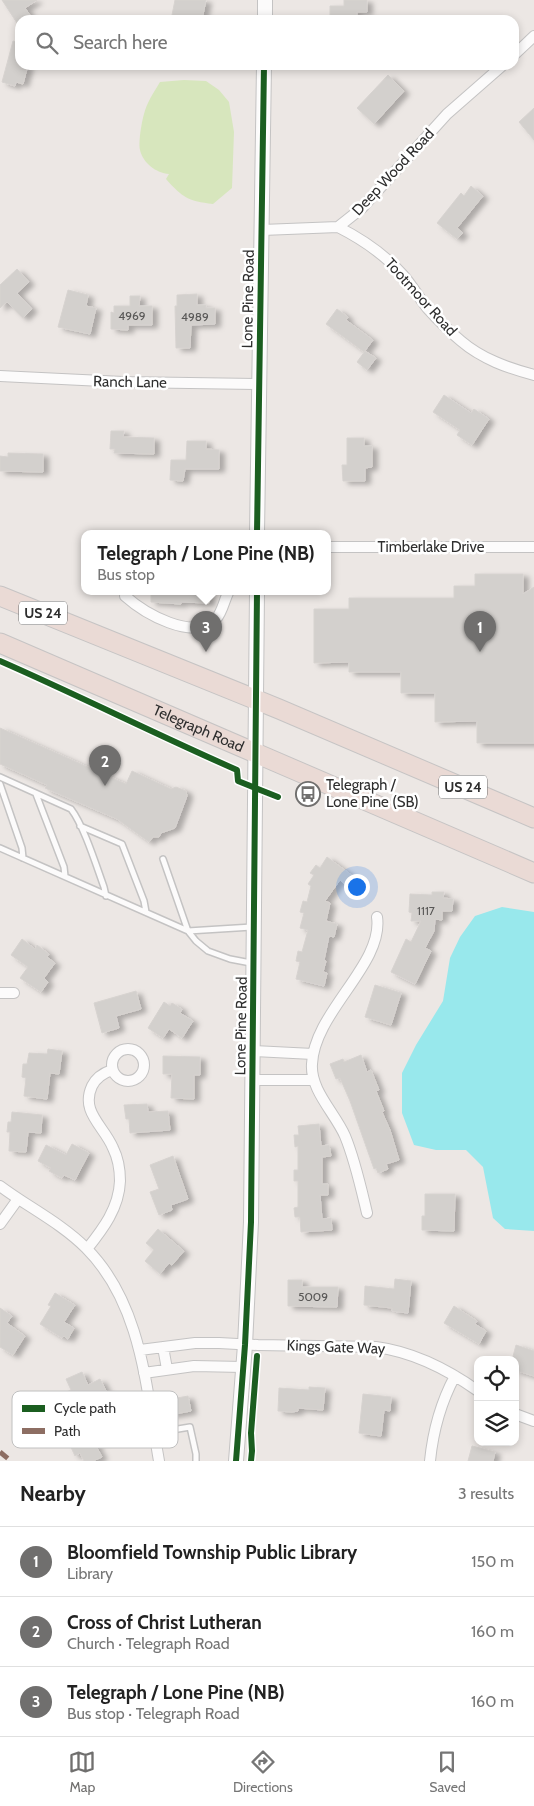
<!DOCTYPE html>
<html lang="en">
<head>
<meta charset="utf-8">
<style>
	body { margin:0; font-family:Cabin,sans-serif; background:#f6f6f6; color:#222 }
	.controls { position:absolute; right:15px; bottom:15px; display:grid; overflow:hidden; border-radius:10px; box-shadow:0 2px 8px #0003 }
	.controls button { width:45px; height:45px; display:grid; place-items:center; padding:0; border:0; border-bottom:1px solid #e0e0e0; background:#fff; color:#222; font:25px sans-serif }
	.you { position:absolute; left:356px; top:886px; width:18px; height:18px; margin:-12px; border:4px solid #fff; border-radius:50%; background:#1a73e8; box-shadow:0 0 0 8px #1a73e833 }
	.badge { display:grid; place-items:center; width:32px; height:32px; border-radius:50%; background:#706f6e; color:#fff; font-size:16px; font-weight:700 }
	.pin { position:absolute; translate:-50% -41px; filter:drop-shadow(0 1px 2px #0008) }
	.pin::after { content:''; position:absolute; top:26px; width:18px; height:15px; background:inherit; clip-path:polygon(0 0,100% 0,50% 100%) }
	.popup { position:absolute; left:81px; top:530px; width:250px; height:65px; box-sizing:border-box; display:grid; place-content:center; border-radius:10px; background:#fff; filter:drop-shadow(0 1px 4px #0005); font-size:16px; white-space:nowrap; color:#767676 }
	.popup b { font-size:19px; color:#222 }
	.popup::after { content:''; position:absolute; left:50%; top:100%; margin-left:-10px; border:10px solid transparent; border-top-color:#fff }
	.list { margin:0; padding:0; list-style:none }
	h2 { display:flex; justify-content:space-between; align-items:center; height:65px; margin:0; padding:0 20px; font-size:21px }
	h2 small { font-size:16px; font-weight:400; color:#767676 }
	.list li { display:grid; grid-template-columns:32px 1fr auto; gap:15px; align-items:center; box-sizing:border-box; height:70px; padding:0 20px; border-top:1px solid #e0e0e0 }
	.list b { display:block; font-size:19px; white-space:nowrap }
	.list p { margin:0; font-size:16px; white-space:nowrap; color:#767676 }
	.list em { font-size:16px; font-style:normal; color:#767676 }
	.icon { flex:none; width:28px; height:28px; fill:none; stroke:currentColor; stroke-width:2; stroke-linecap:round; stroke-linejoin:round }
	.map { position:relative; flex:none; width:534px; height:1461px; overflow:hidden }
	.search { position:absolute; background:#fff; box-shadow:0 2px 8px #0003; left:15px; right:15px; top:15px; height:55px; display:flex; align-items:center; gap:12px; box-sizing:border-box; padding:0 18px; border-radius:15px; color:#767676; font-size:19px }
	.sheet { height:275px; background:#fff }
	nav { display:flex; justify-content:space-around; align-items:center; box-sizing:border-box; height:70px; border-top:1px solid #e0e0e0; background:#fff; font-size:14px; color:#767676 }
	nav a { display:grid; justify-items:center; gap:2px }
	nav .on { color:#706f6e }
	.map>svg:first-child { display:block }
</style>
</head>
<body>
<div class="map">
<svg width="534" height="1461" viewBox="0 0 534 1461">
	<defs>
		<filter id="shadow"><feDropShadow dx="5.5" dy="3" stdDeviation="2.5" flood-color="#0004"/></filter>
	</defs>
	<rect width="100%" height="100%" fill="#ece7e4"/>
	<path fill="#d7e6bd" d="M184 80 206 81 219 90 229 102 234 132 232 188 213 204C188 201 183 198 166 179L169 174C156 173 143 163 140 150 138 140 143 112 148 103 151 96 156 89 160 82Z"/>
	<path fill="#98e8ec" d="M502 907 534 912V1231L505 1229 493 1218 483 1167 466 1150H436L414 1145 402 1113V1073L416 1045 443 1001 450 958 460 937 475 916Z"/>
	<path fill="#d3d0cd" stroke="#d7d3d0" filter="url(#shadow)" d="M2 0H37L25 8 30 15 17 23Z
		M175 0H206L202 20H171Z
		M344 0H367V12H357V20H330V6H344Z
		M13 41 20 43V65H28L23 84 16 82 15 86 2 82Z
		M388 75 404 91 374 124 357 108Z
		M534 108V140L519 122Z
		M471 186 483 196 457 228 463 233 457 239 437 223 461 193 464 196Z
		M17 269 29 282 17 293 32 309 23 318 7 302 0 308V285Z
		M68 290 88 295 86 306 96 308 90 334 58 327Z
		M197 294V305H206V308H215V324L191 325 190 348H176L175 306H177V295Z
		M130 296H140L139 306H152V325H128V330L111 329V312L114 313V306H130Z
		M337 309 348 317 346 320 373 340 364 352 326 324Z
		M365 351 376 358 367 370 357 362Z
		M444 395 471 413 474 409 489 419 472 445 457 435 460 430 433 412Z
		M111 431H124L123 437 154 438V454L114 453 115 449H110Z
		M347 438H364V446H372V467L365 468V481H343L342 465H347Z
		M187 441H206V449L219 450V469H185L183 481 170 480 171 460H186Z
		M8 453 43 454V472L0 471V456L8 457Z
		M475 574H523V594L534 587V743H477V721L435 722V693H401V672H349V662L314 663V609H349V598H454V586H475Z
		M151 591H209V603L181 602V604L151 602Z
		M0 728 126 784 132 771 171 789 176 787 186 791 187 796 175 828 161 833 159 837H153L149 842 117 819 45 788 47 785 0 764Z
		M327 857 357 879 350 888 340 880 325 901 330 903 326 921 337 924 334 937 329 936 324 960 326 961 323 972 327 973 324 986 296 979 300 962 296 961 298 951 302 952 308 930 300 928 304 913 300 912 303 901 307 902 311 886 308 884 314 875 310 873 316 865 320 868Z
		M432 892H444L443 898 453 899 452 911H442V920L435 919 434 931 425 948 431 951 415 984 391 972 406 939 411 942 421 921H411L412 913 409 912 410 894 432 895Z
		M22 939 35 949 37 945 49 954 47 957 55 963 44 978 48 982 41 992 20 978 28 967 11 955Z
		M375 985 401 993 391 1025 365 1017Z
		M136 991 141 1009 116 1016 119 1028 102 1033 94 1003Z
		M164 1002 170 1006 172 1003 182 1009 180 1013 193 1021 182 1038 169 1029 163 1038 148 1028Z
		M48 1049 62 1051 59 1074 50 1073 47 1099 24 1096 26 1078 22 1077 23 1064H27L29 1053 47 1054Z
		M361 1055 367 1072 371 1070 379 1090 376 1091 384 1111 382 1112 390 1130 399 1160 386 1164 388 1169 378 1173 376 1168 374 1169 350 1101 340 1078 336 1079 330 1064 343 1059 344 1062Z
		M163 1056 200 1057V1075H194V1099L171 1098 172 1074H163Z
		M147 1104 148 1112 168 1111 170 1130 130 1133 129 1119H126L124 1105Z
		M12 1112 42 1115 41 1133 28 1132 26 1152 9 1151 10 1132H7L8 1122H11Z
		M319 1124 321 1146 329 1145 331 1156 322 1157V1184H328V1195H320L322 1219 331 1218 332 1230 301 1232 300 1217H295L294 1208 298 1207V1181H294V1170H298V1146L295 1147 294 1135H299L298 1126Z
		M72 1144 89 1153 75 1180 64 1175 62 1178 49 1171 51 1168 38 1161 46 1145 66 1155Z
		M173 1156 188 1199 171 1205 172 1210 159 1215 150 1192 159 1189 150 1165Z
		M425 1194H455L454 1231 422 1230V1216H425Z
		M158 1229 184 1251 172 1265 169 1263 160 1274 145 1261 154 1250 146 1243Z
		M395 1279 411 1281 408 1313 392 1311V1308L364 1305 365 1286 394 1289Z
		M288 1280H302V1287H338L337 1307 288 1306Z
		M55 1293 75 1305 64 1322 74 1328 68 1339 64 1336 62 1338 40 1324 51 1306 48 1305Z
		M454 1306 477 1321 475 1324 486 1331 479 1344 444 1323Z
		M0 1308 12 1316 7 1323 25 1336 13 1355 0 1347Z
		M516 1345 534 1351V1376L515 1370V1360H512Z
		M82 1372 88 1385 100 1379 111 1400 99 1406 97 1402 80 1410 77 1403 72 1405 66 1392 71 1390 66 1379Z
		M309 1387 325 1388 323 1410 298 1408V1411L292 1412 278 1411 279 1388 309 1390Z
		M363 1394 391 1397 390 1411 384 1410 381 1436 359 1433Z
		M188 1396 191 1411 169 1415 166 1400Z
		M100 1424 107 1438 95 1444 102 1457 93 1461H84L80 1453 75 1456 69 1443 74 1441 71 1435 87 1427 89 1430Z
		M472 1446 495 1452 493 1461H468Z"/>
	<g fill="none" stroke-linecap="round" stroke-linejoin="round">
		<defs>
			<path id="lane" d="M0 777 71 809C84 826 96 865 104 887L106 896
				M0 784 22 848 23 858
				M36 794 64 867 65 876
				M80 826 122 844 144 901 146 912
				M0 848 188 931 252 927
				M163 859 188 931 196 941 208 951 230 959 251 963
				M154 1433 190 1427 196 1454V1461"/>
			<path id="street" d="M514 55 534 36
				M338 227C362 239 384 254 403 275 412 285 419 298 428 309 438 320 449 331 461 341 482 359 508 368 534 375
				M262 230 338 227 362 208 447 114 503 65
				M0 376 123 382 260 384
				M327 547H534
				M125 596C144 613 193 642 216 619 223 611 224 600 229 591
				M0 993H14
				M112 1065a16 16 0 1 1 32 0a16 16 0 1 1-32 0Z
				M253 1051 313 1054
				M253 1080H314
				M0 1186C28 1207 61 1223 86 1248 142 1304 146 1388 159 1461
				M367 1213C361 1188 355 1160 345 1136 335 1113 310 1090 312 1064 314 1012 384 964 377 917
				M0 1224 18 1199
				M87 1249C103 1229 119 1208 120 1181 120 1170 118 1158 113 1148 104 1126 80 1112 92 1086 96 1078 103 1073 112 1070
				M163 1347 167 1369
				M140 1350 195 1343H219L258 1345 376 1347C414 1352 447 1369 478 1391
				M144 1373 194 1366 243 1367
				M515 1414 534 1421
				M430 1461C433 1431 441 1402 455 1376"/>
			<path id="secondary" d="M265 20V0
				M257 533 264 65
				M236 1461 245 1345 251 1222 257 591"/>
			<g id="highway">
				<path d="M0 596 279 709 534 818"/>
				<path id="s1" d="M0 643 534 873"/>
			</g>
		</defs>
		<use href="#lane" stroke="#c4c3c3" stroke-width="8"/>
		<use href="#street" stroke="#c4c3c3" stroke-width="12"/>
		<use href="#secondary" stroke="#c4c3c3" stroke-width="16"/>
		<use href="#highway" stroke="#c6c4c4" stroke-width="21"/>
		<use href="#lane" stroke="#fcfbfb" stroke-width="5"/>
		<use href="#street" stroke="#fcfbfb" stroke-width="10"/>
		<use href="#secondary" stroke="#fcfbfb" stroke-width="14"/>
		<use href="#highway" stroke="#eadad5" stroke-width="19"/>
		<path stroke="#8d6e63" stroke-width="5" stroke-dasharray="10 5" stroke-linecap="butt" d="M0 1452 11 1461"/>
		<defs>
			<path id="cycleway" d="M257 533 264 65
				M0 661C80 696 157 735 237 770L238 781 278 797
				M236 1461 245 1345 251 1222 257 591
				M251 1461 252 1451 251 1433 257 1356"/>
		</defs>
		<use href="#cycleway" stroke="#fff" stroke-width="9"/>
		<use href="#cycleway" stroke="#1b5e20" stroke-width="6"/>
	</g>
	<defs>
		<symbol id="bus-ring" viewBox="-11 -11 22 22"><circle r="9.5" fill="#fff" stroke="#706f6e" stroke-width="1.5"/><path d="M-5-6H5V4H4V6H2V4H-2V6H-4V4H-5ZM-3.5-4V0h7V-4ZM-3.5 1.2v1.5H-2V1.2ZM2 1.2v1.5H3.5V1.2Z" fill="#706f6e"/></symbol>
	</defs>
	<g fill-rule="evenodd">
		<use href="#bus-ring" x="294" y="780" width="28" height="28"/>
	</g>
	<g text-anchor="middle" stroke-width="5" stroke-linejoin="round" paint-order="stroke">
		<g font-size="12" fill="#585756">
			<text x="132" y="320">4969</text>
			<text x="195" y="321">4989</text>
			<text x="426" y="915">1117</text>
			<text x="313" y="1301">5009</text>
		</g>
		<g fill="#fff" stroke="#6d6d6d" stroke-width="1">
			<rect x="19" y="601.5" width="48" height="23" rx="4"/>
			<rect x="439" y="775.5" width="48" height="23" rx="4"/>
		</g>
		<g font-size="14" font-weight="bold" fill="#2e2e2e">
			<text x="43" y="618">US 24</text>
			<text x="463" y="792">US 24</text>
		</g>
		<g font-size="15" fill="#2e2e2e" stroke="#fff">
			<text transform="translate(393 172) rotate(-47)" y="5">Deep Wood Road</text>
			<text transform="translate(421 297) rotate(48)" y="5">Tootmoor Road</text>
			<text transform="translate(248 299) rotate(-89)" y="5">Lone Pine Road</text>
			<text transform="translate(130 382) rotate(1)" y="5">Ranch Lane</text>
			<text x="431" y="552">Timberlake Drive</text>
			<text dy="5" stroke="none"><textPath href="#s1" startOffset="216">Telegraph Road</textPath></text>
			<text transform="translate(241 1026) rotate(-89)" y="5">Lone Pine Road</text>
			<text transform="translate(336 1347) rotate(2)" y="5">Kings Gate Way</text>
		</g>
		<g font-size="15" fill="#2e2e2e" stroke="#fff" text-anchor="start">
			<text x="326" y="790">Telegraph /<tspan x="326" dy="17">Lone Pine (SB)</tspan></text>
		</g>
	</g>
	<rect x="12" y="1391" width="166" height="57" rx="8" fill="#fff" stroke="#c0c0c0" stroke-width="1"/>
	<rect x="22" y="1405" width="23" height="7" fill="#1b5e20"/>
	<rect x="22" y="1428" width="23" height="6" fill="#8d6e63"/>
	<g font-size="14" fill="#2e2e2e">
		<text x="54" y="1413">Cycle path</text>
		<text x="54" y="1436">Path</text>
	</g>
</svg>
<div class="controls">
<button><svg class="icon" aria-label="locate" viewBox="0 0 24 24"><circle cx="12" cy="12" r="6"/><path d="M12 2v4M12 18v4M2 12h4M18 12h4"/></svg></button>
<button><svg class="icon" aria-label="layers" viewBox="0 0 24 24"><path d="M12 4l9 5-9 5-9-5zM3 14l9 5 9-5"/></svg></button>
</div>
<div class="you"></div>
<div class="pin badge" style="left:480px;top:652px">1</div>
<div class="pin badge" style="left:105px;top:786px">2</div>
<div class="pin badge" style="left:206px;top:652px">3</div>
<div class="popup"><b>Telegraph / Lone Pine (NB)</b>Bus stop</div>
<div class="search"><svg class="icon" aria-label="search" viewBox="0 0 24 24"><circle cx="10" cy="10" r="6"/><path d="M15 15l6 6"/></svg>Search here</div>
</div>
<section class="sheet">
<h2>Nearby<small>3 results</small></h2>
<ul class="list">
<li><span class="badge">1</span><div><b>Bloomfield Township Public Library</b><p>Library</p></div><em>150 m</em></li>
<li><span class="badge">2</span><div><b>Cross of Christ Lutheran</b><p>Church · Telegraph Road</p></div><em>160 m</em></li>
<li><span class="badge">3</span><div><b>Telegraph / Lone Pine (NB)</b><p>Bus stop · Telegraph Road</p></div><em>160 m</em></li>
</ul>
</section>
<nav>
<a class="on"><svg class="icon" aria-label="map" viewBox="0 0 24 24"><path d="M3 6l6-2 6 2 6-2v14l-6 2-6-2-6 2zM9 4v14M15 6v14"/></svg>Map</a>
<a><svg class="icon" aria-label="directions" viewBox="0 0 24 24"><path d="M12 3l9 9-9 9-9-9zM9 14v-3h6M13 9l2 2-2 2"/></svg>Directions</a>
<a><svg class="icon" aria-label="saved" viewBox="0 0 24 24"><path d="M7 4h10v16l-5-4-5 4z"/></svg>Saved</a>
</nav>
</body>
</html>
